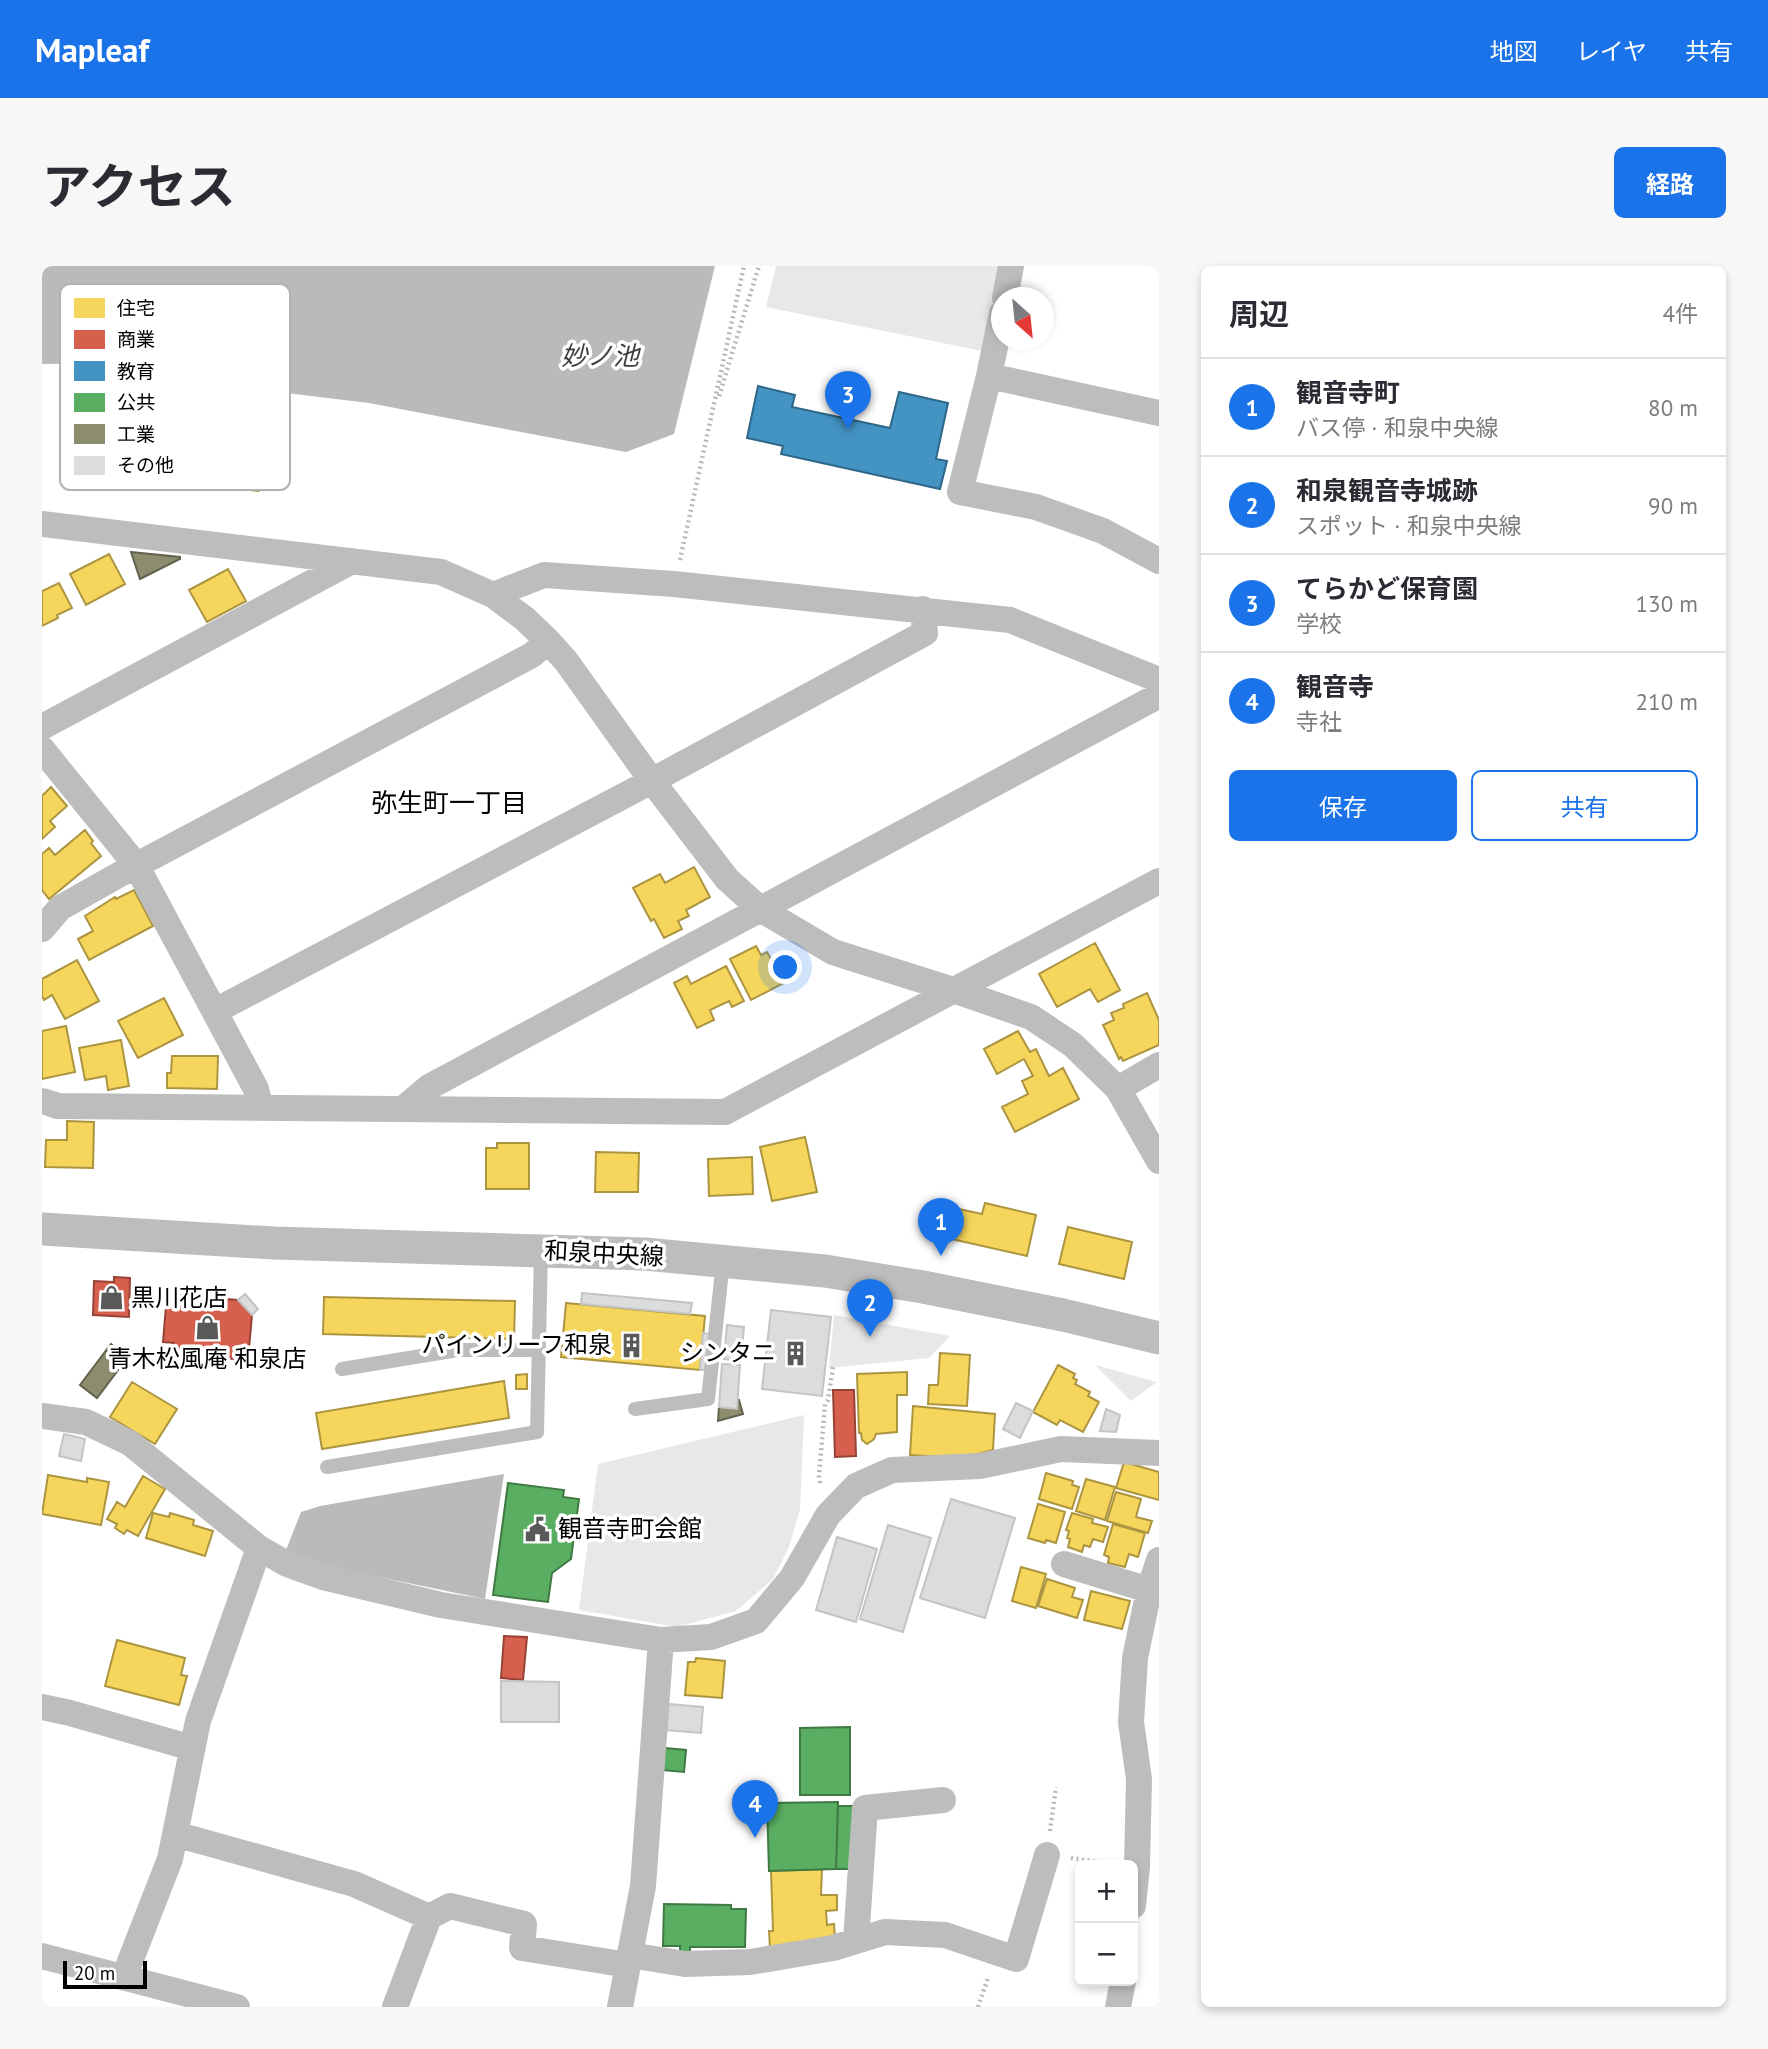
<!DOCTYPE html>
<html lang="ja">
<head>
<meta charset="utf-8">
<style>
	body { margin:0; font-family:"PT Sans","Noto Sans JP",sans-serif; background:#f7f7f7; color:#2b2b33 }
	.controls { position:absolute; right:21px; bottom:21px; display:grid; overflow:hidden; border-radius:10px; box-shadow:0 4px 10px #0003 }
	.controls button { width:63px; height:63px; display:grid; place-items:center; padding:0; border:0; border-bottom:2px solid #e1e1e2; background:#fff; color:#2b2b33; font:35px sans-serif }
	.compass { position:absolute; left:949px; top:21px; width:63px; height:63px; border-radius:50%; background:#fff; box-shadow:0 4px 10px #0003; rotate:153deg }
	.scale { position:absolute; left:21px; bottom:18px; width:84px; box-sizing:border-box; padding-left:7px; border:4px solid #000; border-top:0; font-size:19px; line-height:24px; white-space:nowrap; color:#000; -webkit-text-stroke:5px #fff; paint-order:stroke }
	.you { position:absolute; left:744px; top:702px; width:24px; height:24px; margin:-18px; border:5px solid #fff; border-radius:50%; background:#1a73e8; box-shadow:0 0 0 10px #1a73e833 }
	.badge { display:grid; place-items:center; width:46px; height:46px; border-radius:50%; background:#1a73e8; color:#fff; font-size:23px; font-weight:700 }
	.pin { position:absolute; translate:-50% -58px; filter:drop-shadow(0 2px 4px #0008) }
	.pin::after { content:''; position:absolute; top:37px; width:24px; height:21px; background:inherit; clip-path:polygon(0 0,100% 0,50% 100%) }
	.list { margin:0; padding:0; list-style:none }
	h2 { display:flex; justify-content:space-between; align-items:center; height:91px; margin:0; padding:0 28px; font-size:30px }
	h2 small { font-size:23px; font-weight:400; color:#7c7c81 }
	.list li { display:grid; grid-template-columns:46px 1fr auto; gap:21px; align-items:center; box-sizing:border-box; height:98px; padding:0 28px; border-top:2px solid #e1e1e2 }
	.list b { display:block; font-size:26px; white-space:nowrap }
	.list p { margin:0; font-size:23px; white-space:nowrap; color:#7c7c81 }
	.list em { font-size:23px; font-style:normal; color:#7c7c81 }
	.actions { display:flex; gap:14px; padding:21px 28px }
	.actions a { flex:1; padding:16px 0; border:2px solid #1a73e8; border-radius:10px; text-align:center; font-size:24px; color:#1a73e8 }
	.actions .main { background:#1a73e8; color:#fff }
	.map { position:relative; flex:none; width:1117px; height:1741px; overflow:hidden; border-radius:10px }
	header { display:flex; align-items:center; gap:42px; box-sizing:border-box; height:98px; padding:0 35px; background:#1a73e8; color:#fff }
	header strong { font-size:33px }
	nav { display:flex; gap:38px; margin-inline-start:auto; font-size:24px }
	.intro { display:flex; align-items:center; justify-content:space-between; box-sizing:border-box; height:168px; padding:0 42px }
	h1 { margin:0; font-size:49px }
	.button { padding:18px 32px; border-radius:10px; background:#1a73e8; color:#fff; font-size:24px; font-weight:700 }
	main { display:flex; gap:42px; padding:0 42px }
	aside { flex:1; background:#fff; border-radius:10px; box-shadow:0 4px 10px #0003 }
	.map>svg:first-child { display:block }
</style>
</head>
<body>
<header>
<strong>Mapleaf</strong>
<nav><a>地図</a><a>レイヤ</a><a>共有</a></nav>
</header>
<div class="intro"><h1>アクセス</h1><a class="button">経路</a></div>
<main>
<div class="map">
<svg width="1117" height="1741" viewBox="0 0 1117 1741">
	<rect width="100%" height="100%" fill="#fff"/>
	<path fill="#e8e8e8" d="M734 0H960V1L940 85 724 41Z
		M792 1049 908 1070 887 1092 787 1102Z
		M1053 1099 1115 1116 1089 1135Z
		M762 1149 758 1243 747 1281 731 1313 694 1345 635 1361 537 1344 556 1198Z"/>
	<path fill="#bababa" d="M0 0H673L632 168 584 186 327 137 252 128 75 97 0 98Z
		M462 1208 443 1333 289 1301 244 1284 259 1246 278 1240Z"/>
	<path fill="#f6d55c" stroke="#ac9540" stroke-width="2" d="M147 193 220 201 217 225 182 221 183 214H179L178 221 144 217Z
		M67 288 83 318 44 339 28 308Z
		M186 303 204 335 165 356 147 324Z
		M17 317 30 342 15 349 16 352 0 360V325Z
		M9 521 25 540 8 555 13 561 0 573V530Z
		M43 564 51 575 49 577 59 590 7 633 0 624V588L7 582 13 589Z
		M652 601 668 631 644 644 647 650 636 655 640 663 622 672 612 653 609 655 591 622 618 608 623 617Z
		M92 624 111 660 47 694 36 673 51 665 43 650 73 631 74 633Z
		M1053 677 1078 724 1056 736 1048 723 1015 741 997 708Z
		M714 680 719 689 725 686 730 695 744 688 755 710 709 734 688 693Z
		M35 694 57 735 23 753 10 729 2 734 0 730V713Z
		M684 700 702 735 690 741 687 735 668 744 672 754 655 762 632 717 645 710 649 718Z
		M1105 727 1117 754V779L1081 795 1079 791 1077 793 1061 759 1072 754 1069 747 1082 742 1081 738Z
		M122 732 141 769 96 792 76 755Z
		M24 760 33 806 0 813V765Z
		M976 765 988 786 994 783 1007 810 1021 802 1037 833 973 866 960 841 986 828 980 815 991 810 982 793 955 808 942 783Z
		M79 774 87 820 66 824 64 810 43 814 37 782Z
		M130 790H176L175 823 125 822V807H129Z
		M25 855 52 856 51 902 3 901 4 874H25Z
		M763 871 775 926 730 935 718 881Z
		M455 877H487V923H444V882H455Z
		M554 886 597 887 596 926H553Z
		M710 891 711 928 667 930 666 893Z
		M943 937 994 949 985 990 896 970 903 940 940 948Z
		M1026 961 1090 976 1082 1013 1017 998Z
		M282 1031 473 1035 472 1073 281 1068Z
		M524 1037 663 1050 658 1104 519 1091Z
		M898 1087 928 1089 925 1140 886 1138 887 1119H896Z
		M1016 1099 1033 1108 1031 1112 1035 1114 1033 1118 1048 1126 1046 1130 1057 1136 1041 1166 1018 1154 1015 1159 991 1146Z
		M865 1106V1129H855V1166L834 1168 832 1173 825 1178 820 1174 819 1167H817L815 1108Z
		M485 1108V1123H474V1109Z
		M462 1115 467 1152 280 1183 274 1147Z
		M90 1116 135 1143 113 1178 68 1151Z
		M871 1140 953 1148 951 1184 920 1192 868 1189Z
		M1082 1196 1117 1206V1234L1074 1222Z
		M1004 1207 1031 1215 1030 1219 1037 1221 1030 1243 997 1233Z
		M6 1209 45 1216V1212L67 1216 59 1259 0 1248Z
		M101 1210 123 1223 96 1270 85 1264 82 1268 73 1262 75 1258 65 1253 75 1236 83 1241Z
		M1044 1213 1073 1221 1063 1254 1034 1245Z
		M1074 1226 1099 1233 1094 1251 1110 1255 1106 1267 1065 1255Z
		M996 1238 1023 1246 1014 1277 1004 1274 1003 1277 986 1272Z
		M111 1247 127 1251 128 1247 152 1254 151 1259 171 1265 163 1290 104 1272Z
		M1030 1247 1051 1253 1050 1257 1066 1261 1061 1276 1051 1273 1048 1281 1042 1279 1040 1286 1026 1281 1028 1273 1025 1272 1027 1265 1024 1264Z
		M1071 1258 1103 1267 1096 1291 1087 1288 1083 1301 1066 1297 1067 1291 1062 1289Z
		M979 1301 1004 1308 994 1342 970 1335Z
		M1005 1313 1033 1322 1030 1331 1041 1334 1035 1352 996 1340Z
		M1049 1325 1088 1335 1080 1363 1042 1354Z
		M75 1374 143 1392 139 1409 145 1410 137 1439 63 1420Z
		M654 1392 683 1395 680 1432 643 1429 646 1396H653Z
		M780 1603 779 1629H795V1644L784 1645 785 1659 792 1658 793 1671 728 1682 727 1665H731L729 1605Z"/>
	<path fill="#d6604d" stroke="#964336" stroke-width="2" d="M72 1011 88 1012 87 1051 51 1049 52 1015 72 1016Z
		M125 1028 196 1034 210 1049 206 1094 136 1089V1081H132V1077L121 1076Z
		M791 1124H812L814 1190 793 1191Z
		M462 1370 485 1371 481 1414 459 1412Z"/>
	<path fill="#4393c3" stroke="#2f6788" stroke-width="2" d="M716 120 753 129 750 141 848 162 857 126 906 137 894 193 905 195 898 223 739 188 741 180 705 172Z"/>
	<path fill="#5aae61" stroke="#3f7a44" stroke-width="2" d="M466 1217 522 1224 521 1231 537 1233 529 1293 510 1307 506 1336 451 1329Z
		M808 1461V1529H758V1462Z
		M623 1482 644 1484 642 1506 621 1504Z
		M796 1536 794 1603 727 1605 725 1537Z
		M796 1540H813L811 1603H794Z
		M622 1638 689 1639V1643H704L703 1681H648V1687H638V1680H621Z"/>
	<path fill="#8c8c6e" stroke="#62624d" stroke-width="2" d="M89 286 138 291V293L98 313Z
		M69 1078 86 1091 55 1132 38 1119Z
		M697 1134 701 1148 676 1155 677 1141Z"/>
	<path fill="#dcdcdc" stroke="#c4c4c4" stroke-width="2" d="M540 1027 650 1037 648 1048 539 1038Z
		M203 1028 216 1043 210 1049 196 1034Z
		M729 1044 789 1051 780 1130 720 1123Z
		M685 1059 702 1061 699 1095 682 1093Z
		M661 1067 667 1068 663 1104H658Z
		M680 1098 698 1099 695 1143 677 1141Z
		M974 1137 991 1145 978 1172 961 1163Z
		M1064 1143 1078 1149 1074 1166 1058 1165Z
		M22 1168 43 1173 39 1195 17 1190Z
		M909 1233 973 1252 943 1352 878 1332Z
		M846 1259 889 1272 861 1366 818 1353Z
		M795 1271 835 1283 814 1356 774 1344Z
		M459 1415 517 1416V1456H459Z
		M627 1438 661 1441 659 1467 624 1464Z"/>
	<g fill="none" stroke-linecap="round" stroke-linejoin="round">
		<path stroke="#b8b8b8" stroke-width="4.5" stroke-dasharray="2 3.5" stroke-linecap="butt" d="M677 130 717 0
			M638 294 702 0
			M778 1217 777 1210 783 1138 786 1134 791 1101
			M1008 1565 1014 1521
			M1029 1592 1069 1598
			M936 1741 946 1712"/>
		<path stroke="#bdbdbd" stroke-width="14" d="M300 1103 416 1084H497
			M593 1143 666 1133 681 996
			M285 1201 495 1166 499 985"/>
		<path stroke="#bdbdbd" stroke-width="26" d="M963 32 969 0
			M960 47 947 110 918 226 994 241 1061 265 1117 295
			M947 110 1117 147
			M0 258 399 306 451 329 483 353 506 375 524 395 610 515 685 613 718 643 791 686 911 724 989 751 1031 779 1076 823 1117 895
			M451 329 502 309 632 318 968 354 1117 414
			M0 461 310 295
			M0 483 94 599 214 823 219 842
			M0 663 18 642 80 607 490 389 506 375
			M173 745 589 526 883 367 881 343
			M1076 823 1117 799
			M0 835 16 840 683 846 1117 615
			M361 843 387 821 1114 431 1117 424
			M0 1150 44 1156 88 1177 217 1282 245 1298 281 1311 399 1339 619 1374
			M1022 1298 1107 1324
			M0 1441 28 1447 150 1482
			M133 1568 312 1618 387 1651
			M1091 1640 1095 1601 1097 1513 1089 1456 1093 1392 1107 1324 1117 1294
			M814 1675 823 1542 901 1534
			M588 1689 643 1698 708 1696 791 1682 843 1666 903 1669 974 1693 1005 1589
			M0 1690 195 1741
			M82 1711 128 1593 156 1455 217 1282
			M353 1741 387 1651 408 1640 482 1658 480 1682 586 1699
			M578 1741 601 1620 619 1374 669 1371 714 1355 750 1312 786 1249 814 1220 850 1204 938 1200 1019 1183 1117 1187
			M1076 1741 1081 1715"/>
		<path stroke="#bdbdbd" stroke-width="33" d="M0 963 232 977 603 988 783 1005 881 1021 1021 1049 1117 1072"/>
	</g>
	<defs>
		<symbol id="shop-bare" viewBox="-9 -9 18 18"><path d="M-5-2.5h2.3a2.7 3.5 0 0 1 5.4 0H5L5.5 6h-11ZM-1.5-2.5h3a1.5 2.3 0 0 0-3 0Z" fill="#595959" stroke="#fff" stroke-width="2.5" paint-order="stroke"/></symbol>
		<symbol id="building-bare" viewBox="-9 -9 18 18"><path d="M-4-6H4V6H1V3H-1V6H-4ZM-2.5-4.3h1.7v1.8h-1.7ZM.8-4.3h1.7v1.8H.8ZM-2.5-1h1.7V.8h-1.7ZM.8-1h1.7V.8H.8Z" fill="#595959" stroke="#fff" stroke-width="2.5" paint-order="stroke"/></symbol>
		<symbol id="civic-bare" viewBox="-9 -9 18 18"><path d="M-.6-6.5H3V-4.5H.6V-3L4-1V1h2V6H-6V1h2V-1L-.6-3ZM-1.2 2.5V6h2.4V2.5Z" fill="#595959" stroke="#fff" stroke-width="2.5" paint-order="stroke"/></symbol>
	</defs>
	<g fill-rule="evenodd">
		<use href="#shop-bare" x="52" y="1014" width="35" height="35"/>
		<use href="#shop-bare" x="148" y="1044" width="35" height="35"/>
		<use href="#building-bare" x="572" y="1062" width="35" height="35"/>
		<use href="#building-bare" x="736" y="1070" width="35" height="35"/>
		<use href="#civic-bare" x="478" y="1246" width="35" height="35"/>
	</g>
	<g text-anchor="middle" stroke-width="7" stroke-linejoin="round" paint-order="stroke">
		<g font-size="24" fill="#000" stroke="#fff">
			<text transform="translate(562 988) rotate(3)" y="8">和泉中央線</text>
		</g>
		<g font-size="24" fill="#000" stroke="#fff" text-anchor="start">
			<text x="89" y="1040">黒川花店</text>
			<text x="570" y="1087" text-anchor="end">パインリーフ和泉</text>
			<text x="734" y="1095" text-anchor="end">シンタニ</text>
			<text x="165" y="1101" text-anchor="middle">青木松風庵 和泉店</text>
			<text x="516" y="1271">観音寺町会館</text>
		</g>
		<g font-size="26" font-style="italic" fill="#3e3e3e" stroke="#fff">
			<text x="558" y="99">妙ノ池</text>
		</g>
		<g font-size="26" fill="#000" stroke="#fff">
			<text x="407" y="546">弥生町一丁目</text>
		</g>
	</g>
	<rect x="18" y="18" width="230" height="206" rx="10" fill="#fff" stroke="#b2b2b2" stroke-width="2"/>
	<rect x="32" y="32" width="31" height="20" fill="#f6d55c"/>
	<rect x="32" y="64" width="31" height="19" fill="#d6604d"/>
	<rect x="32" y="95" width="31" height="20" fill="#4393c3"/>
	<rect x="32" y="127" width="31" height="19" fill="#5aae61"/>
	<rect x="32" y="158" width="31" height="20" fill="#8c8c6e"/>
	<rect x="32" y="190" width="31" height="19" fill="#dcdcdc"/>
	<g font-size="19" fill="#000">
		<text x="75" y="49">住宅</text>
		<text x="75" y="80">商業</text>
		<text x="75" y="112">教育</text>
		<text x="75" y="143">公共</text>
		<text x="75" y="175">工業</text>
		<text x="75" y="206">その他</text>
	</g>
</svg>
<div class="controls">
<button>+</button>
<button>−</button>
</div>
<svg class="compass" viewBox="-18 -18 36 36"><path d="M0-13l5 13h-10z" fill="#e53935"/><path d="M0 13l5-13h-10z" fill="#7c7c81"/></svg>
<div class="scale">20 m</div>
<div class="you"></div>
<div class="pin badge" style="left:899px;top:990px">1</div>
<div class="pin badge" style="left:828px;top:1071px">2</div>
<div class="pin badge" style="left:806px;top:163px">3</div>
<div class="pin badge" style="left:713px;top:1572px">4</div>
</div>
<aside>
<h2>周辺<small>4件</small></h2>
<ul class="list">
<li><span class="badge">1</span><div><b>観音寺町</b><p>バス停 · 和泉中央線</p></div><em>80 m</em></li>
<li><span class="badge">2</span><div><b>和泉観音寺城跡</b><p>スポット · 和泉中央線</p></div><em>90 m</em></li>
<li><span class="badge">3</span><div><b>てらかど保育園</b><p>学校</p></div><em>130 m</em></li>
<li><span class="badge">4</span><div><b>観音寺</b><p>寺社</p></div><em>210 m</em></li>
</ul>
<div class="actions"><a class="main">保存</a><a>共有</a></div>
</aside>
</main>
</body>
</html>
